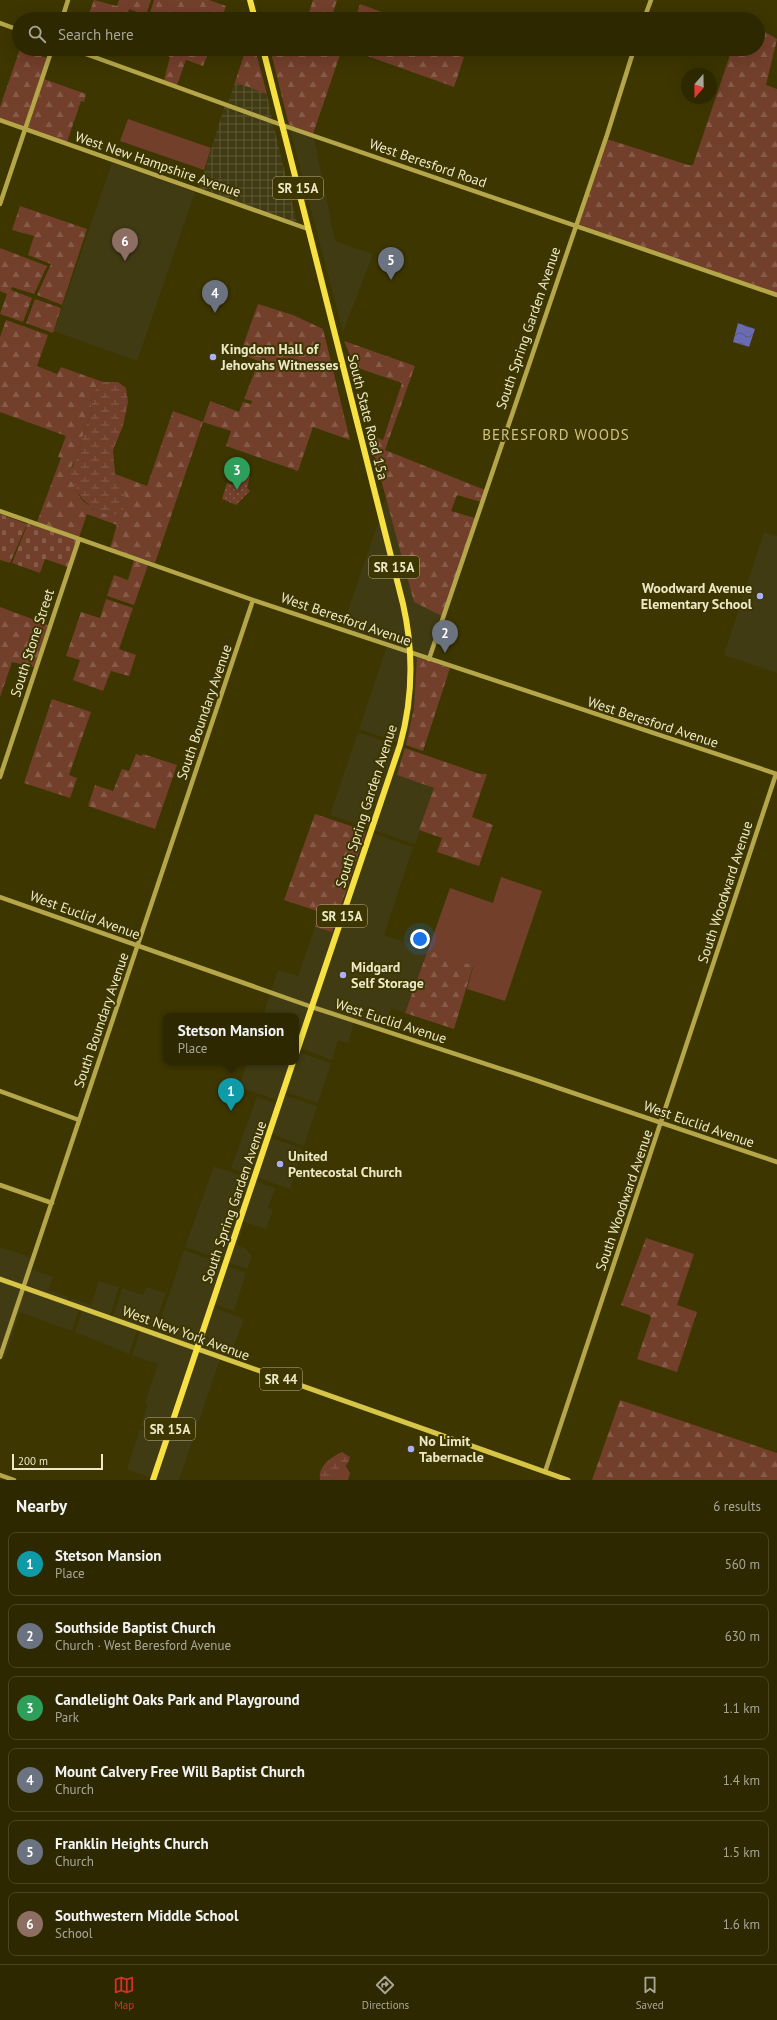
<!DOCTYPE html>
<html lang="en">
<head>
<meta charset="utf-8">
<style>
	body { margin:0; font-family:"PT Sans",sans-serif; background:#36300a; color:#f1f3f6 }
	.compass { position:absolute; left:681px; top:68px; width:36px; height:36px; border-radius:50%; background:#2e2800; box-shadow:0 4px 16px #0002; rotate:200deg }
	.scale { position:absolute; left:12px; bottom:10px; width:91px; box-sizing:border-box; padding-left:4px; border:2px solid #ede9c8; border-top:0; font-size:11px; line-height:14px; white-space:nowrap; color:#ede9c8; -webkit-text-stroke:3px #3d3600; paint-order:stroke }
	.you { position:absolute; left:420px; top:939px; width:14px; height:14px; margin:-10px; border:3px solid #fff; border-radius:50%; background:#1a73e8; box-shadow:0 0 0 6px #1a73e833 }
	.badge { display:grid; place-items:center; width:26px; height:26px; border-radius:50%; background:#d93025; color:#fff; font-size:13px; font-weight:700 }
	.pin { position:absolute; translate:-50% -33px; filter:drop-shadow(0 1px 2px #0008) }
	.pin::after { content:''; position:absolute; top:21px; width:14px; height:12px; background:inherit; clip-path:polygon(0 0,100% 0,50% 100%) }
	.popup { position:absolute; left:163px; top:1013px; width:136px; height:52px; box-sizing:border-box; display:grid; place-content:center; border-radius:8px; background:#2e2800; filter:drop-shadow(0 1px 3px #0005); font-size:13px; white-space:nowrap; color:#a7a699 }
	.popup b { font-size:15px; color:#f1f3f6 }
	.popup::after { content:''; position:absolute; left:50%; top:100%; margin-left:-8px; border:8px solid transparent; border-top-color:#2e2800 }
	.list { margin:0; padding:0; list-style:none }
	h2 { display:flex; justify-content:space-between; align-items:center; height:52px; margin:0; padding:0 16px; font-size:17px }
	h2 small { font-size:13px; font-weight:400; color:#a7a699 }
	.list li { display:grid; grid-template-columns:26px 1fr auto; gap:12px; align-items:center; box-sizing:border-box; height:64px; margin:0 8px 8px; padding:0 8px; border:1px solid #494422; border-radius:8px }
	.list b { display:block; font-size:15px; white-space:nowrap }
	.list p { margin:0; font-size:13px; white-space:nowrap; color:#a7a699 }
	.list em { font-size:13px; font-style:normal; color:#a7a699 }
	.icon { flex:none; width:22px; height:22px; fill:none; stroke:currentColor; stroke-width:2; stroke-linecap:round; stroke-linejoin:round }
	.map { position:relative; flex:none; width:777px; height:1480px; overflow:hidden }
	.search { position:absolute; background:#2e2800; box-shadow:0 4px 16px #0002; left:12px; right:12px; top:12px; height:44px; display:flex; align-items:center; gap:10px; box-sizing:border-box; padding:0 14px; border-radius:22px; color:#a7a699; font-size:15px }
	.sheet { height:484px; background:#2e2800 }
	nav { display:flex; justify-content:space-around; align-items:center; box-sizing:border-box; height:56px; border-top:1px solid #494422; background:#2e2800; font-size:11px; color:#a7a699 }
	nav a { display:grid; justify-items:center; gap:2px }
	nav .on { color:#d93025 }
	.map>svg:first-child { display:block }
</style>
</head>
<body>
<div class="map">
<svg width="777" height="1480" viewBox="0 0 777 1480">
	<defs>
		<pattern id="industrial-grid" width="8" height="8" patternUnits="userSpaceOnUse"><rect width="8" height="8" fill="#413b14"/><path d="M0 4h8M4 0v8" fill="none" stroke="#5d5735"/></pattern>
		<pattern id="forest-firs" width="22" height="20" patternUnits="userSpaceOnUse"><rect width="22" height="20" fill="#723f2b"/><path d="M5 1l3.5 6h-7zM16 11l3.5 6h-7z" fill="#865b48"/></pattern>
		<pattern id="wetland-marsh" width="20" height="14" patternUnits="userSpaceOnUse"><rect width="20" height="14" fill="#723f2b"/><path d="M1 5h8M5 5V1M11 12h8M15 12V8" fill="none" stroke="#865b48"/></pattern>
		<pattern id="cemetery-stones" width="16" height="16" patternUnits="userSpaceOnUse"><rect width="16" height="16" fill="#723f2b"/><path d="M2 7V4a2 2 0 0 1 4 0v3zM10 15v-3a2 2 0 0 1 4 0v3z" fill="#865b48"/></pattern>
		<pattern id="park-dots" width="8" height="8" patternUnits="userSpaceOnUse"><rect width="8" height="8" fill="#723f2b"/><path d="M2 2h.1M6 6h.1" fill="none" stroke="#865b48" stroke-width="1.8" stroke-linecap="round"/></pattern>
		<pattern id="water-waves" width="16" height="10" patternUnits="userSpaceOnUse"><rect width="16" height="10" fill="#696bb3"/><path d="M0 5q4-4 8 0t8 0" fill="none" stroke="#5a5a7d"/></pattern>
	</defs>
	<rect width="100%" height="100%" fill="#3d3600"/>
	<path fill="#413b14" d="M290 129 314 138 335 241 373 254 343 332Z
		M112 163 195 192 137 361 54 331Z
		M386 496 394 522 442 616 428 657 412 651 381 511Z
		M380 517 402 605 409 650 342 628Z
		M764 532 777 536V673L724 655Z
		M387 646 409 654V688L399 743 359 729Z
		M412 655 417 657V675L414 708 406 745 402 744Z
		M358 732 398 746 370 829 330 815Z
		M401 747 405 748 397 775 434 788 415 844 373 830Z
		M329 819 369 832 311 1005 271 991 278 970 298 976 315 927 332 932 333 930 366 831Z
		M372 833 413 847 384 935 428 950 405 1013 391 1008 384 1029 314 1006Z
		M270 994 310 1008 296 1049V1016H263Z
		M313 1009 354 1022 348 1043 338 1040 332 1060 300 1048Z
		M298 1052 331 1063 318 1103 285 1092Z
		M247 1062H292L279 1101 239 1087Z
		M284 1095 317 1106 304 1146 271 1134Z
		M257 1097 277 1104 253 1176 231 1168Z
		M270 1137 303 1149 290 1189 256 1177Z
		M214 1166 252 1180 225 1261 185 1247Z
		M255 1181 275 1188 268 1208 273 1210 266 1229 242 1221Z
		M240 1224 244 1225 237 1245 246 1249 252 1256 247 1269 228 1262Z
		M0 1247 32 1258 22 1285 0 1277Z
		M180 1249 153 1332 113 1317 122 1288 143 1295 146 1287 165 1293Z
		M184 1250 224 1265 196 1347 156 1333Z
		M227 1266 246 1273 234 1311 214 1304Z
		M31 1269 53 1277 48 1290 68 1297 67 1301 25 1286Z
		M0 1281 21 1289 0 1353Z
		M99 1281 119 1287 110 1316 70 1302 71 1298 91 1305Z
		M24 1290 79 1309 72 1331 20 1312 5 1357 2 1356Z
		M213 1307 244 1319 229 1359 199 1348Z
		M82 1310 137 1330 129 1354 75 1332Z
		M140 1331 195 1350 167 1434 141 1425 148 1404 145 1403 158 1364 132 1355Z
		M198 1351 220 1359 179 1480H156L155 1479Z
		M140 1429 166 1438 152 1478 127 1469Z"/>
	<path fill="url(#industrial-grid)" d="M235 82 267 94 272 119 228 103Z
		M225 105 273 123 297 223 199 189Z"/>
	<path fill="#723f2b" d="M128 119 211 148 204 170 120 141Z
		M501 877 542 891 505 1001 467 989 473 967 428 950 450 888 493 903Z
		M346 1466 350 1473 348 1480H332L336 1474Z"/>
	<path fill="url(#forest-firs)" d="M94 0 117 6 119 0H151L146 15 129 9 126 19H87Z
		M154 0H209L226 6 221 19H158L149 16Z
		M313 0H337L331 19H307Z
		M360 4 401 19H355Z
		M758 28 777 39 766 85 777 89V293L578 224 607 139 688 165H693L732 49H758Z
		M20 49 47 58 25 127 0 118V107Z
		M171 49H210L203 66 186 60 177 85 164 80 170 57 168 56Z
		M246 49H255L267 94 235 82Z
		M270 49H342L313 134 289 125Z
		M348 49H444V51L464 57 454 87Z
		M44 79 86 94 84 102 81 101 67 142 28 128Z
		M20 206 87 229 62 305 37 295 51 264 28 255 34 236 12 230Z
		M0 248 47 266 34 294 12 287 11 290 32 298 23 322 0 314 7 294 0 291Z
		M35 299 61 308 53 333 26 323Z
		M258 304 293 315 323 329 350 440 313 427 298 471 226 446 231 431 203 422 155 563 110 548 117 525 87 514 79 537 37 522 61 458 58 457 66 436 0 412V337L6 320 48 335 37 366 57 374 61 367 103 382 97 386 91 401 92 412 84 431 76 461 72 465 69 479 77 486C76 502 95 509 107 514L119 483 115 474 147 486 173 411 203 422 210 401 239 412 243 402 251 404 252 401 244 399 259 361 240 354Z
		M344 341 415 366 385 450 485 490 481 502 457 495 451 511 475 518 442 616 414 602 369 435 383 440 402 383 355 367Z
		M134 560 148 565 134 605 107 596 114 575 128 580Z
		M106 599 133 608 119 649 136 655 129 676 111 671 103 691 73 680 80 660 66 656 81 612 100 618Z
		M0 607 48 625 34 667 12 662 0 697Z
		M417 657 450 668 423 751 406 745 414 708Z
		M52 699 91 712 69 775 77 778 70 798 24 783Z
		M405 748 480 774H487L472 817 493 825 479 866 437 852 442 838 419 830 434 788 397 775Z
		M136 754 142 756 143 754 177 765 155 829 88 806 95 785 113 791 122 769 129 771Z
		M315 814 366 831 332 932 315 927 320 912 284 900Z
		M428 950 473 966 454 1029 405 1013Z
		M646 1238 694 1254 677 1305 697 1312 677 1372 637 1359 651 1318 649 1315 621 1305Z
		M620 1400 777 1453V1480H592Z"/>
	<path fill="url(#wetland-marsh)" d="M103 382H118L126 388 128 402 123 426 113 450 115 474 119 483 125 489C125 496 127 508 120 513 108 522 76 500 76 486L69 479 68 474 76 460 84 431 92 412 91 401 97 386Z
		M342 1452 350 1457C348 1468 338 1471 332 1480H320C318 1466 330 1458 342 1452Z"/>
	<path fill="url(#cemetery-stones)" d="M0 514 27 524 10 563 0 560Z
		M28 523 77 540 68 567 45 559 40 573 12 563Z"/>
	<path fill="url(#park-dots)" d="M242 473 250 476 247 488 250 491 236 505 222 499 227 483 237 486Z"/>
	<path fill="url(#water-waves)" d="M738 323 755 329 749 347 733 342Z"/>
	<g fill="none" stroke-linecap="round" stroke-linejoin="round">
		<path stroke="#b4a649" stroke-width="4.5" d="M62 19 68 0
			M644 19 651 0
			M0 23 19 30
			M72 49 282 125 777 295
			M0 120 308 229
			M0 204 52 49
			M0 511 253 600 777 774
			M429 659 607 135 634 49
			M0 777 79 539
			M0 897 312 1007 529 1078 777 1162
			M0 1091 79 1120
			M0 1185 52 1203
			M0 1357 253 600
			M545 1472 776 774
			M0 1475 14 1480"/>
		<path stroke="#d7c547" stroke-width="5" d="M0 1279 568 1480"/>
		<path stroke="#f7e142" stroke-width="6" d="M250 0 255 19
			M263 49 403 604C414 652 413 698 400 745L296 1054
			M153 1480 293 1062"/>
	</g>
	<g fill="#abaffb" stroke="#3d3600" stroke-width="1.5">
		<circle cx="213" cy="357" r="4"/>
		<circle cx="760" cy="596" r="4"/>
		<circle cx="343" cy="975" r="4"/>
		<circle cx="280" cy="1164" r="4"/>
		<circle cx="411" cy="1449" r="4"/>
	</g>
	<g text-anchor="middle" stroke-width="4" stroke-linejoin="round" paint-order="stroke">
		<g fill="#3d3600" stroke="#b8b38c" stroke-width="1">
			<rect x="273" y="177" width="50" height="22" rx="3"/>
			<rect x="369" y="556" width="50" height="22" rx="3"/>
			<rect x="317" y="905" width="50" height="22" rx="3"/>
			<rect x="260" y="1368" width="42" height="22" rx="3"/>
			<rect x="145" y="1418" width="50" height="22" rx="3"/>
		</g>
		<g font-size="13" font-weight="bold" fill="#ede9c8">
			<text x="298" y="193">SR 15A</text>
			<text x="394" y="572">SR 15A</text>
			<text x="342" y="921">SR 15A</text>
			<text x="281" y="1384">SR 44</text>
			<text x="170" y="1434">SR 15A</text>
		</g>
		<g font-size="14" fill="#ede9c8" stroke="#3d3600">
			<text transform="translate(428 163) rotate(19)" y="5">West Beresford Road</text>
			<text transform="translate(158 164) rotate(19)" y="5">West New Hampshire Avenue</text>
			<text transform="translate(528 328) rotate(-71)" y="5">South Spring Garden Avenue</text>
			<text transform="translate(368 417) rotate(76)" y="5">South State Road 15a</text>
			<text transform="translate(346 619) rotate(19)" y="5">West Beresford Avenue</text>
			<text transform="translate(32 643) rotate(-72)" y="5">South Stone Street</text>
			<text transform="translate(204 712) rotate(-71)" y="5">South Boundary Avenue</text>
			<text transform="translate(653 722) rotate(18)" y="5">West Beresford Avenue</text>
			<text transform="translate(366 806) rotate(-72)" y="5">South Spring Garden Avenue</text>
			<text transform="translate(725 892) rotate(-72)" y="5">South Woodward Avenue</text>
			<text transform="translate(85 915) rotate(20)" y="5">West Euclid Avenue</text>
			<text transform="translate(101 1020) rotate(-71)" y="5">South Boundary Avenue</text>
			<text transform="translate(391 1021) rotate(18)" y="5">West Euclid Avenue</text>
			<text transform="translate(699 1124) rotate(19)" y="5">West Euclid Avenue</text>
			<text transform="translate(624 1200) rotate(-71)" y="5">South Woodward Avenue</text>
			<text transform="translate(234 1202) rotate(-71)" y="5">South Spring Garden Avenue</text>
			<text transform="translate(186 1333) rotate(20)" y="5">West New York Avenue</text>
		</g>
		<g font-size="14" font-weight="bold" fill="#ede9c8" stroke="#3d3600" text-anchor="start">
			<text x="221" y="354">Kingdom Hall of<tspan x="221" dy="16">Jehovahs Witnesses</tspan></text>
			<text x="752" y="593" text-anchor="end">Woodward Avenue<tspan x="752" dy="16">Elementary School</tspan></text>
			<text x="351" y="972">Midgard<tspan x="351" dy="16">Self Storage</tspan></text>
			<text x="288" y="1161">United<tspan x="288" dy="16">Pentecostal Church</tspan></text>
			<text x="419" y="1446">No Limit<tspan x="419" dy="16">Tabernacle</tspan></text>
		</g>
		<g font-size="15" letter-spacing="1" fill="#cec582" stroke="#3d3600">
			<text x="556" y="440">BERESFORD WOODS</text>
		</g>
	</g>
</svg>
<svg class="compass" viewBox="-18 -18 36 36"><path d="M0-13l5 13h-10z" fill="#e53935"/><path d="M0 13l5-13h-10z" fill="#a7a699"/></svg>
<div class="scale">200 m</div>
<div class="you"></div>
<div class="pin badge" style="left:231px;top:1111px;background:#0f9aa8">1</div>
<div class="popup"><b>Stetson Mansion</b>Place</div>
<div class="pin badge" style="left:445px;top:653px;background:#6b7280">2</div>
<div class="pin badge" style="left:237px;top:490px;background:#2e9e5b">3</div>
<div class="pin badge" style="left:215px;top:313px;background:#6b7280">4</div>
<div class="pin badge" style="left:391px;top:280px;background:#6b7280">5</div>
<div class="pin badge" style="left:125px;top:261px;background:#8d6e63">6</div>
<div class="search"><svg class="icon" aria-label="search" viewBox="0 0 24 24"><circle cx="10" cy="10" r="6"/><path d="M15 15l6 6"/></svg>Search here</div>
</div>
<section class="sheet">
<h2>Nearby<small>6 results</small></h2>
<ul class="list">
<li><span class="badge" style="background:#0f9aa8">1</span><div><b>Stetson Mansion</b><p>Place</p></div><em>560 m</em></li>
<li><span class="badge" style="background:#6b7280">2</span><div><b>Southside Baptist Church</b><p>Church · West Beresford Avenue</p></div><em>630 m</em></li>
<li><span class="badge" style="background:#2e9e5b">3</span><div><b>Candlelight Oaks Park and Playground</b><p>Park</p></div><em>1.1 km</em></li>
<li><span class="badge" style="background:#6b7280">4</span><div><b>Mount Calvery Free Will Baptist Church</b><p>Church</p></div><em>1.4 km</em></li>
<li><span class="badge" style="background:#6b7280">5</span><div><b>Franklin Heights Church</b><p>Church</p></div><em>1.5 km</em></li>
<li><span class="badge" style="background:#8d6e63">6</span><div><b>Southwestern Middle School</b><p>School</p></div><em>1.6 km</em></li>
</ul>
</section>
<nav>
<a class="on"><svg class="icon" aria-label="map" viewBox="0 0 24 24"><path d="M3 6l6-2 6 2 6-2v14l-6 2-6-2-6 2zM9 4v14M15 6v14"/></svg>Map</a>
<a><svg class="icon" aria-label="directions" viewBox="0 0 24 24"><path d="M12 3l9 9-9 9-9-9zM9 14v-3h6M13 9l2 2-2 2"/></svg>Directions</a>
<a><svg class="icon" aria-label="saved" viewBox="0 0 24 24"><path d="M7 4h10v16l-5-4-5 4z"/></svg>Saved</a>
</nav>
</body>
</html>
